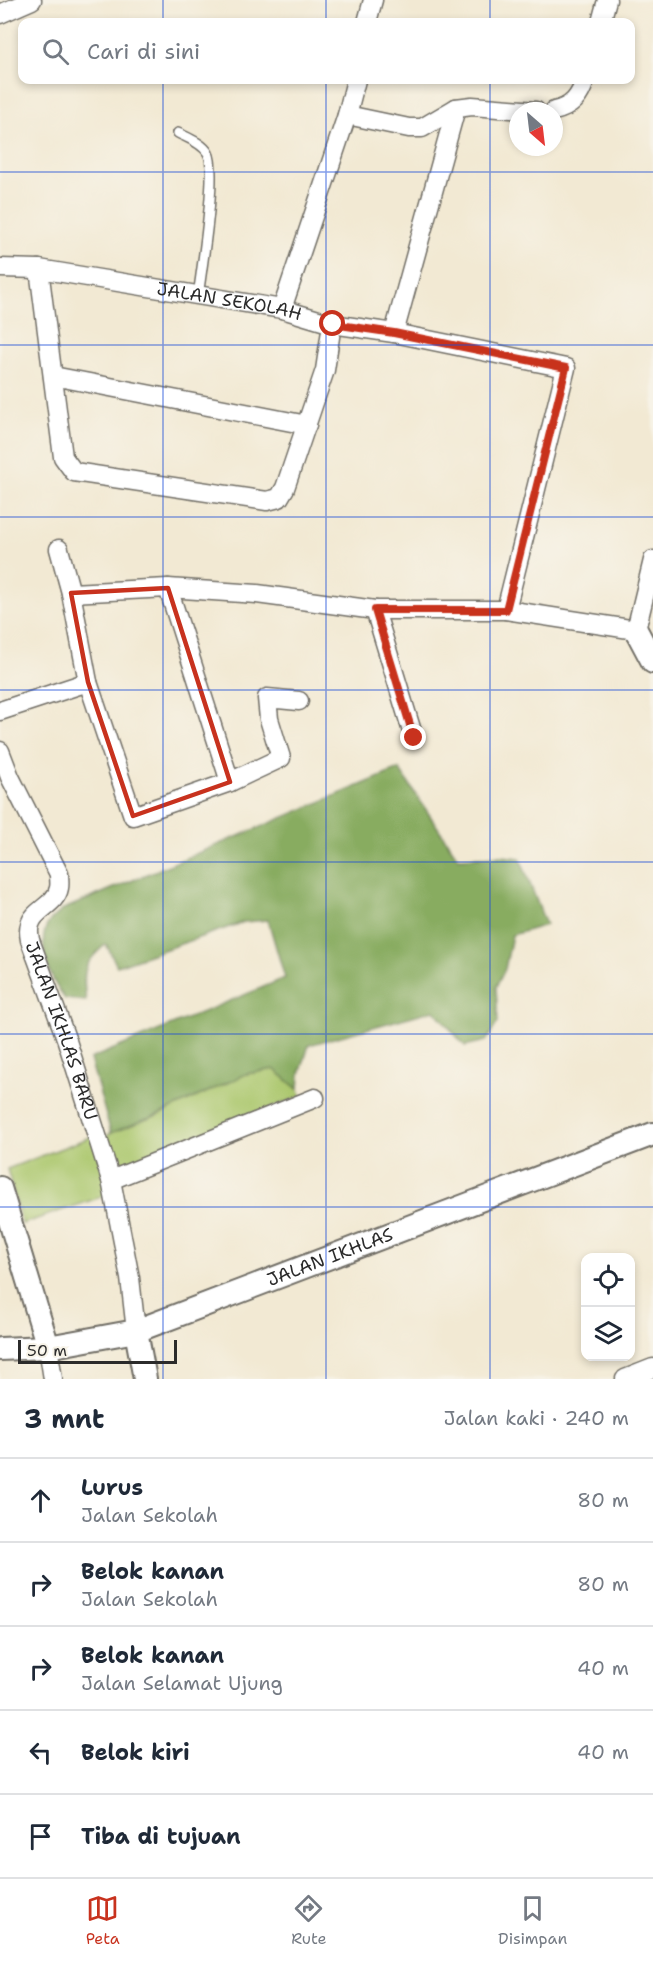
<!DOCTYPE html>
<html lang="id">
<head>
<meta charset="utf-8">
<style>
	body { margin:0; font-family:"Shantell Sans",sans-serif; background:#f2f2f3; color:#1f2937 }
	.controls { position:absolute; right:18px; bottom:18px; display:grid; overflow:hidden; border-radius:12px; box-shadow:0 3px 9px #0003 }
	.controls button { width:54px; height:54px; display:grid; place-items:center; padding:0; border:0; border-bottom:2px solid #e0e1e3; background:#fff; color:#1f2937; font:30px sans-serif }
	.compass { position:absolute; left:509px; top:102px; width:54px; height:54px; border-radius:50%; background:#fff; box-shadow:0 3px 9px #0003; rotate:152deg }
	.scale { position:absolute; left:18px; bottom:15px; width:159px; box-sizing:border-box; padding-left:6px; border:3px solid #2b2b2b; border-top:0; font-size:16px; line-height:21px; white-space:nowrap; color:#2b2b2b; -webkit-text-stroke:4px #f7f3e8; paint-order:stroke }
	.stop { position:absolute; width:18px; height:18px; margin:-14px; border:4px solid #c8321e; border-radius:50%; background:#fff }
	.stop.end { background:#c8321e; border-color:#fff; box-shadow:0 2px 6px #0008 }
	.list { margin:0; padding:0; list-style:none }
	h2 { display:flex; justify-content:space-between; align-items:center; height:78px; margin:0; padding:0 24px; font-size:26px }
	h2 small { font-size:20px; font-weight:400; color:#747a83 }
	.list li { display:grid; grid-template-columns:39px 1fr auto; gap:18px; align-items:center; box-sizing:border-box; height:84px; padding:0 24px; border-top:2px solid #e0e1e3 }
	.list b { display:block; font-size:22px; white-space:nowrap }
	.list p { margin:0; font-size:20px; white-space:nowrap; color:#747a83 }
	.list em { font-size:20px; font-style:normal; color:#747a83 }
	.icon { flex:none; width:33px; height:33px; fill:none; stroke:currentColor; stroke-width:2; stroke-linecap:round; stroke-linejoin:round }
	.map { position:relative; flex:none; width:653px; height:1379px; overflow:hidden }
	.search { position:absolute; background:#fff; box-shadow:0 3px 9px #0003; left:18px; right:18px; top:18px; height:66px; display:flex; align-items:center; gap:15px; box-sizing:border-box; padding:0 21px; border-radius:12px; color:#747a83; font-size:22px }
	.sheet { height:498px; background:#fff }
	nav { display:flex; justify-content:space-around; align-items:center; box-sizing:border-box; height:84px; border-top:2px solid #e0e1e3; background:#fff; font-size:16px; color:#747a83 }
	nav a { display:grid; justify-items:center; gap:3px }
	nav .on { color:#c8321e }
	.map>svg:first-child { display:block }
</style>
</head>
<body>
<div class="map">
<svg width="653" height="1379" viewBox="0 0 653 1379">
	<rect width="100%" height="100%" fill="#f7f3e8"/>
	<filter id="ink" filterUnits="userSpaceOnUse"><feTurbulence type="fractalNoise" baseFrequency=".0167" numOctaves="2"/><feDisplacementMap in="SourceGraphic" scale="12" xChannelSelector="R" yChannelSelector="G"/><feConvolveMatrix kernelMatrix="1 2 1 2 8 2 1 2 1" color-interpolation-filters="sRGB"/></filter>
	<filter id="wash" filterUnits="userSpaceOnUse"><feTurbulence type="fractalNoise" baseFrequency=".008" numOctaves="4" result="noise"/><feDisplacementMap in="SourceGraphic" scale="24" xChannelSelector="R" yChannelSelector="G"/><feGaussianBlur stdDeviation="1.35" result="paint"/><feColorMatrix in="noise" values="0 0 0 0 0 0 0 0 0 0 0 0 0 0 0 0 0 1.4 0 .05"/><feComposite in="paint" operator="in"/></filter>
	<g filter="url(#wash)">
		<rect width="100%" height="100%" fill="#f2e9d3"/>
		<path fill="#abc76d" stroke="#6b794c" stroke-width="1.5" d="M274 1069 299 1090 302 1096 120 1166 107 1146 105 1137 111 1133 160 1114 246 1074Z
			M93 1136 110 1194 22 1224 7 1169Z"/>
		<path fill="#88ac60" stroke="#5a6c46" stroke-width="1.5" d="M399 769 458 858 501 856 520 858 546 925 512 935 505 969 496 987 498 1022 486 1041 465 1046 434 1010 309 1045 300 1074 299 1090 274 1069 246 1074 160 1114 111 1133 90 1059 285 978 268 920 244 922 117 966 106 944C83 964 82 970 86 1001L65 999C51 981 34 941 50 921 53 917 60 913 64 909Z"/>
	</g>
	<g filter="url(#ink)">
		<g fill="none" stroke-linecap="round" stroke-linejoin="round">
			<defs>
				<path id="service" d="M178 133C188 138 202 143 208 153 218 170 201 272 198 297"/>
				<g id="minor">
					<path d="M0 14 32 0"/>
					<path d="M367 22 373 0"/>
					<path d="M601 22 607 0"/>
					<path d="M554 111C572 107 580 97 585 80"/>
					<path d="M347 115 409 128H422L456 108 472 106 536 111"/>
					<path id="s1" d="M0 268 39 269 282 309 332 324 394 333 566 368 506 610"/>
					<path d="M39 269 63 457 74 472 267 501 279 498 285 488 325 370 332 324"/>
					<path d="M282 309 347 115 356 80"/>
					<path d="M394 333 456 108"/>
					<path d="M53 376 307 425"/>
					<path d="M59 549 71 593 88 682 133 816 230 782 168 588"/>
					<path d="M71 593 168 588 257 594 375 610H506L636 630 653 560"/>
					<path d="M375 610 414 738"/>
					<path d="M0 711 88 682"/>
					<path id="s2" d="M0 751 10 777 59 874C59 878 60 884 59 888 56 905 33 910 30 925 28 930 29 935 30 940L67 1041 111 1180 130 1278 136 1331"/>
					<path d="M230 782 281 758 269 719 267 698 299 701"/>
					<path d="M111 1180 315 1098"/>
					<path d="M48 1347 53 1379"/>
					<path d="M625 1379 653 1368"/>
				</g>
				<g id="tertiary">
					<path d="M636 630 653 662"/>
					<path d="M0 1188 48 1347"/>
					<path d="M136 1331 145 1379"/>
					<path id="s3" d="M0 1349 48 1347 136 1331 653 1134"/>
				</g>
			</defs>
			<use href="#service" stroke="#716e66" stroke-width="12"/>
			<use href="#minor" stroke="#716e66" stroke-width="21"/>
			<use href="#tertiary" stroke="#716e66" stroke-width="26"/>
			<use href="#service" stroke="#fff" stroke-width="9"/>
			<use href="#minor" stroke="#fff" stroke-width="18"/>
			<use href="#tertiary" stroke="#fff" stroke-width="22"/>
		</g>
	</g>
	<g fill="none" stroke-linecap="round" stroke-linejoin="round" filter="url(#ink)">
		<path stroke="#c8321e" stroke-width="8" d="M333 324 394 333 566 368 506 610H375L414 738"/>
	</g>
	<path fill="none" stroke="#c8321e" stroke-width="4.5" stroke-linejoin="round" d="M168 588 230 782 133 816 88 682 71 593Z"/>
	<path fill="none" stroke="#1d4ed8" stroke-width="1.5" stroke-opacity="0.55" d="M163 0V22M326 0V22M490 0V22M163 80V1379M326 80V1379M490 80V1379M0 172H653M0 345H653M0 517H653M0 690H653M0 862H653M0 1034H653M0 1207H653"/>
	<g text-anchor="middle" stroke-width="6" stroke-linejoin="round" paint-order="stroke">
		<g font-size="18" fill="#2b2b2b" stroke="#f7f3e8">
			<text dy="6" stroke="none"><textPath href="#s1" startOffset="232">JALAN SEKOLAH</textPath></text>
			<text dy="6" stroke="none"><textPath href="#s2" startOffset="310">JALAN IKHLAS BARU</textPath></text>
			<text dy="6" stroke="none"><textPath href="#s3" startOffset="345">JALAN IKHLAS</textPath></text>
		</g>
	</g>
</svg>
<div class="controls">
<button><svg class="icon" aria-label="locate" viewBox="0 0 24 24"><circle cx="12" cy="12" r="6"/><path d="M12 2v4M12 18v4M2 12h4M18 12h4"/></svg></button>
<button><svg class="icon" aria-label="layers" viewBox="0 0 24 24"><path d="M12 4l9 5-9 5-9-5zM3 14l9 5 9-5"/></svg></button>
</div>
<svg class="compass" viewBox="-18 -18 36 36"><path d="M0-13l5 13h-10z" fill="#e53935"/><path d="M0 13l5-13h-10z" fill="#747a83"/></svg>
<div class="scale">50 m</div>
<div class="stop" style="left:333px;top:324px"></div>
<div class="stop end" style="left:414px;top:738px"></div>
<div class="search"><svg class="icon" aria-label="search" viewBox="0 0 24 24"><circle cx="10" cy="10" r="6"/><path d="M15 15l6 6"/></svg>Cari di sini</div>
</div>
<section class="sheet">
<h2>3 mnt<small>Jalan kaki · 240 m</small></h2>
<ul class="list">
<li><svg class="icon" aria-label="ahead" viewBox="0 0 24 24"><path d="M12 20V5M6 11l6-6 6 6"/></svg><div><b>Lurus</b><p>Jalan Sekolah</p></div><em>80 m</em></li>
<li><svg class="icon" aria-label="right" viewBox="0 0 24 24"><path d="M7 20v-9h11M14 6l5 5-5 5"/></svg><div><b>Belok kanan</b><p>Jalan Sekolah</p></div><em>80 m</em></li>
<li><svg class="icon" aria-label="right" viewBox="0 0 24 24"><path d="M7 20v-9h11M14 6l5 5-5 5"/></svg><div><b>Belok kanan</b><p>Jalan Selamat Ujung</p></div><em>40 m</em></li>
<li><svg class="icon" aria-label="left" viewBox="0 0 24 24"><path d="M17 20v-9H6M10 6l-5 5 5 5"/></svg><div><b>Belok kiri</b></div><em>40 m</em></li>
<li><svg class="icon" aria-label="arrive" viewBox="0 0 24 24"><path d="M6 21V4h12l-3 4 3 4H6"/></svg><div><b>Tiba di tujuan</b></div></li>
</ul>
</section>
<nav>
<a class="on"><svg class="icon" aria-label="map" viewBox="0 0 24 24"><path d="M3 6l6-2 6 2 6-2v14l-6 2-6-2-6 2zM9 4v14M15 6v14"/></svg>Peta</a>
<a><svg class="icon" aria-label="directions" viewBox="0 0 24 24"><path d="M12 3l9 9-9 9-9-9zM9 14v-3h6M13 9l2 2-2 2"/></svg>Rute</a>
<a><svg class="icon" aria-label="saved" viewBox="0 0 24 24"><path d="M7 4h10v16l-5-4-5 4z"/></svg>Disimpan</a>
</nav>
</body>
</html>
